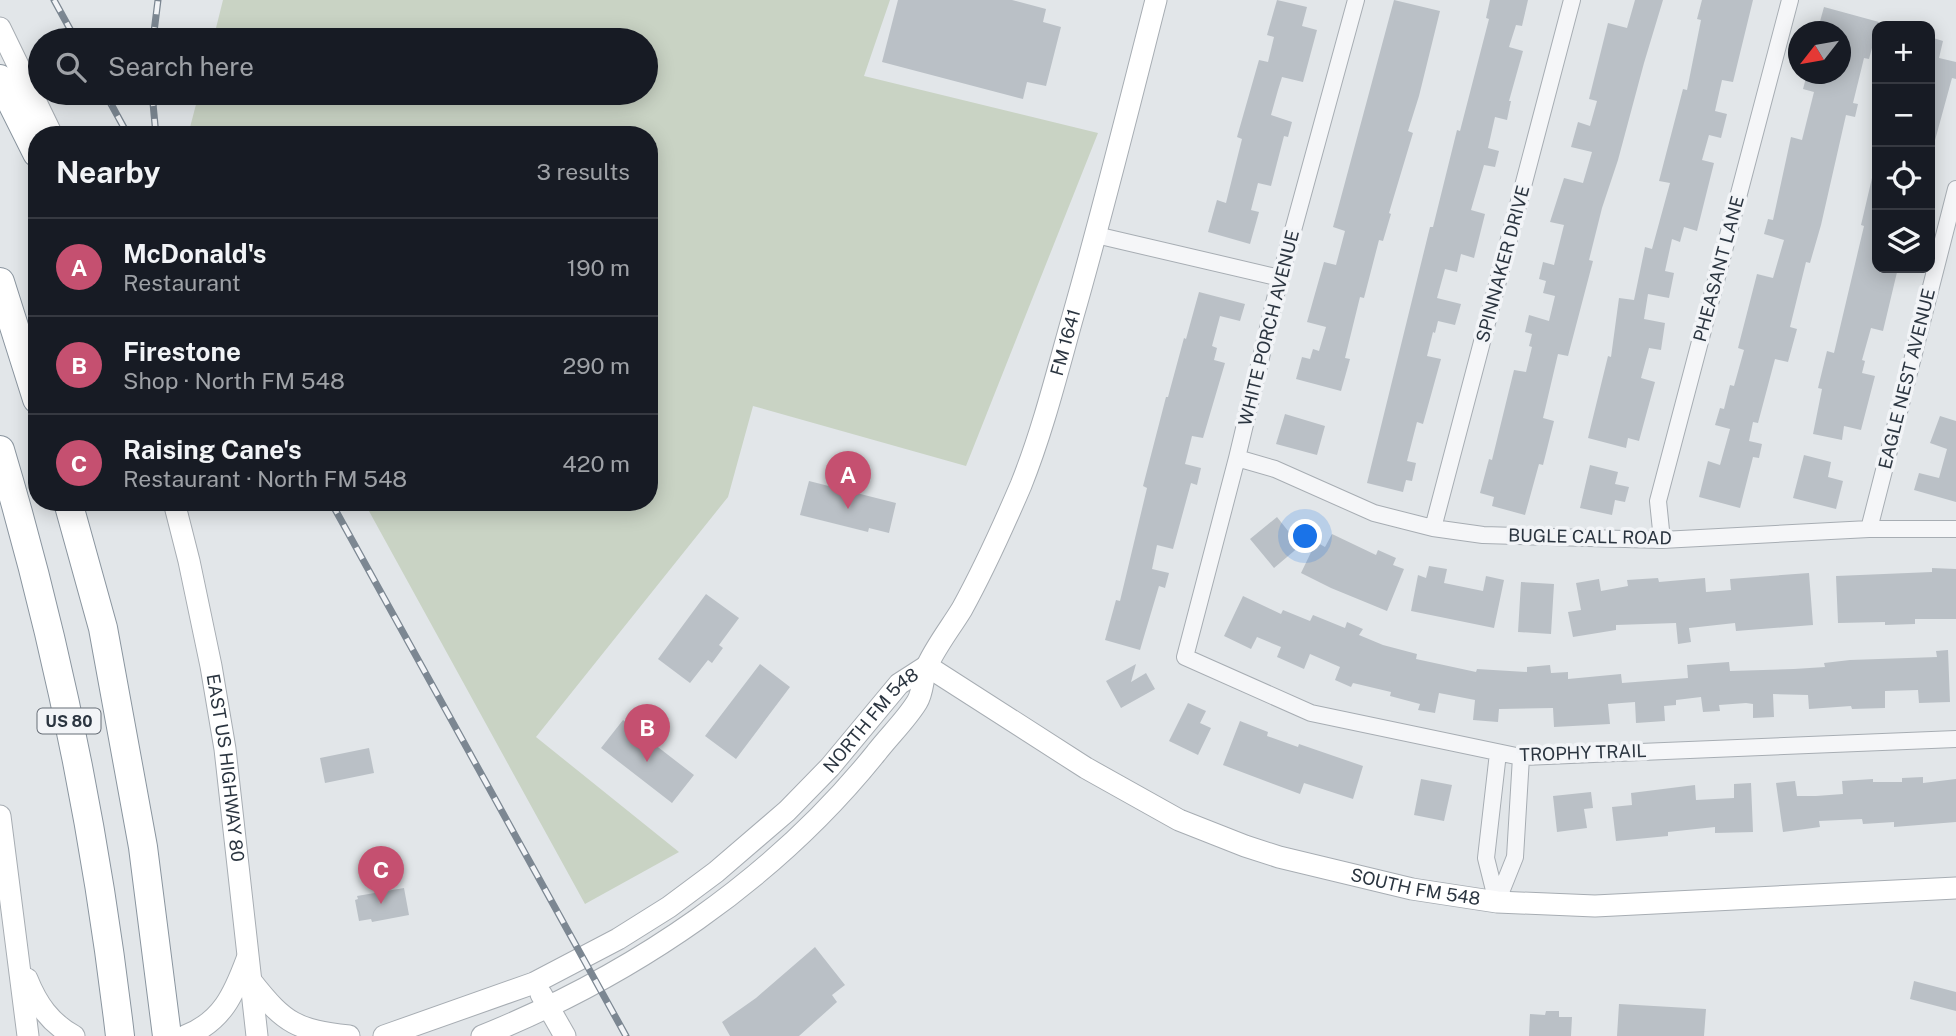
<!DOCTYPE html>
<html lang="en">
<head>
<meta charset="utf-8">
<style>
	body { margin:0; font-family:"Public Sans",sans-serif; background:#242831; color:#f1f3f6 }
	.controls { position:absolute; right:21px; top:21px; display:grid; overflow:hidden; border-radius:14px; box-shadow:0 4px 18px #0003 }
	.controls button { width:63px; height:63px; display:grid; place-items:center; padding:0; border:0; border-bottom:2px solid #363941; background:#171b24; color:#f1f3f6; font:35px sans-serif }
	.compass { position:absolute; left:1788px; top:21px; width:63px; height:63px; border-radius:50%; background:#171b24; box-shadow:0 4px 18px #0003; rotate:239deg }
	.you { position:absolute; left:1306px; top:537px; width:24px; height:24px; margin:-18px; border:5px solid #fff; border-radius:50%; background:#1a73e8; box-shadow:0 0 0 10px #1a73e833 }
	.badge { display:grid; place-items:center; width:46px; height:46px; border-radius:50%; background:#c55070; color:#fff; font-size:23px; font-weight:700 }
	.pin { position:absolute; translate:-50% -58px; filter:drop-shadow(0 2px 4px #0008) }
	.pin::after { content:''; position:absolute; top:37px; width:24px; height:21px; background:inherit; clip-path:polygon(0 0,100% 0,50% 100%) }
	.list { margin:0; padding:0; list-style:none }
	h2 { display:flex; justify-content:space-between; align-items:center; height:91px; margin:0; padding:0 28px; font-size:30px }
	h2 small { font-size:23px; font-weight:400; color:#9ea1a6 }
	.list li { display:grid; grid-template-columns:46px 1fr auto; gap:21px; align-items:center; box-sizing:border-box; height:98px; padding:0 28px; border-top:2px solid #363941 }
	.list b { display:block; font-size:26px; white-space:nowrap }
	.list p { margin:0; font-size:23px; white-space:nowrap; color:#9ea1a6 }
	.list em { font-size:23px; font-style:normal; color:#9ea1a6 }
	.icon { flex:none; width:38px; height:38px; fill:none; stroke:currentColor; stroke-width:2; stroke-linecap:round; stroke-linejoin:round }
	.map { position:relative; flex:none; width:1956px; height:1036px; overflow:hidden }
	.search { position:absolute; background:#171b24; box-shadow:0 4px 18px #0003; left:28px; top:28px; width:630px; height:77px; display:flex; align-items:center; gap:18px; box-sizing:border-box; padding:0 24px; border-radius:38px; color:#9ea1a6; font-size:26px }
	.panel { position:absolute; background:#171b24; box-shadow:0 4px 18px #0003; left:28px; top:126px; width:630px; height:385px; border-radius:28px }
	.map>svg:first-child { display:block }
</style>
</head>
<body>
<div class="map">
<svg width="1956" height="1036" viewBox="0 0 1956 1036">
	<rect width="100%" height="100%" fill="#e2e6e9"/>
	<path fill="#c9d3c4" d="M223 0H890L864 76 1098 133 966 466 753 406 728 497 536 737 679 852 585 904 364 502H649V135H188L199 93H646V40H213Z"/>
	<path fill="#bac0c6" d="M898 0H1012L1046 9 1043 22 1061 27 1046 86 1027 82 1023 99 882 62Z
		M1277 0 1307 7 1302 26 1317 30 1303 82 1282 77 1278 90 1271 115 1292 122 1288 137 1284 136 1271 186 1258 183 1251 210 1259 212 1250 244 1208 232 1217 200 1226 203 1242 139 1237 137 1259 60 1268 62 1274 37 1267 35Z
		M1394 0 1440 11 1419 96 1408 131 1413 133 1389 213 1391 214 1383 241 1379 240 1364 298 1360 297 1345 358 1350 359 1341 391 1296 379 1302 357 1310 359 1313 349 1319 351 1326 327 1307 322 1324 262 1336 265 1345 231 1333 227Z
		M1490 0H1528L1522 26 1516 25 1509 47 1523 51 1509 101H1511L1507 120 1495 117 1488 148 1499 151 1495 167 1484 165 1471 210 1485 214 1474 258 1461 254 1457 272 1445 269 1437 298 1461 304 1455 325 1438 321 1435 333 1433 332 1427 356 1441 359 1423 424 1417 422 1407 461 1416 463 1412 481 1406 480 1403 492 1367 483 1430 227H1433L1457 130 1460 131 1489 19 1486 18Z
		M1635 0H1663L1644 63 1618 160 1602 208 1589 260 1593 261 1568 356 1558 354 1543 418 1554 421 1543 465 1539 464 1525 515 1492 506 1494 497 1480 493 1489 459 1492 460 1514 370 1526 372 1532 347 1529 346 1532 334 1525 332 1529 315 1549 321 1555 296 1543 293 1546 281 1539 279 1543 262 1554 265 1564 225 1550 222 1564 178 1583 183 1592 152 1571 147 1578 122 1590 126 1597 101 1589 99 1608 23 1627 28Z
		M1702 0H1753L1733 82 1722 80 1715 111 1727 114 1721 138 1709 135 1702 160 1714 163 1697 231 1684 227 1680 242 1672 239 1665 271 1674 273 1669 298 1648 294 1644 319 1665 323 1661 350 1649 348 1641 378 1655 382 1639 441 1628 438 1626 448 1588 438 1608 356 1611 357 1619 298 1634 300 1645 247 1652 249 1670 183 1659 181 1683 89 1687 90 1701 20 1697 19Z
		M1824 7 1879 22 1869 59 1864 58 1853 103 1858 104 1855 117 1846 115 1821 225 1810 263 1806 262 1790 327 1797 329 1788 362 1775 359 1758 423 1753 422 1749 441 1762 444 1759 458 1753 457 1740 508 1699 497 1708 461 1720 465 1730 429 1715 425 1720 408 1724 409 1730 385 1734 386 1744 350 1738 348 1757 274 1773 278 1784 240 1764 234 1768 219 1773 220 1791 137 1802 140 1814 92 1803 89 1807 74H1840V32H1830L1831 28 1819 25Z
		M1930 37 1943 41 1939 58 1956 62V79L1952 78 1934 144 1930 143Z
		M1872 178H1877V268H1898L1883 331 1871 328 1862 360 1865 361 1862 373 1875 376 1861 430 1844 426 1842 440 1813 434 1822 389 1818 388 1827 351 1834 353 1864 226 1861 225Z
		M1199 292 1245 304 1240 321 1220 316 1212 346 1217 348 1214 360 1225 363 1203 438 1192 436 1185 464 1201 468 1197 485 1191 483 1173 549 1157 545 1152 569 1169 573 1165 588 1159 586 1140 650 1105 640 1116 600 1120 601 1147 488 1143 486 1166 397H1168L1184 338 1186 339Z
		M1285 414 1325 426 1317 455 1276 444Z
		M1940 416 1956 421V502L1914 490 1919 473 1939 478 1947 449 1930 443Z
		M1804 455 1831 462 1828 477 1843 481 1836 509 1793 498Z
		M1590 465 1618 472 1615 484 1629 487 1625 502 1615 500 1612 515 1580 508Z
		M809 481 896 503 889 533 869 528 868 532 800 515Z
		M1277 517 1300 546 1274 568 1250 539Z
		M1332 534 1376 555 1378 550 1396 558 1393 565 1404 569 1387 611 1331 588 1301 573 1316 542 1325 547Z
		M1429 566 1447 569 1444 583 1483 591 1486 576 1504 580 1494 628 1411 611 1418 575 1426 578Z
		M1932 568 1956 569V619H1915V624L1885 625V622L1838 623 1836 576 1932 572Z
		M1809 573 1813 625 1736 631 1735 623 1689 628 1691 642 1678 644 1676 623 1616 625V630L1573 637 1568 612 1581 610 1576 583 1599 579 1601 591 1628 586 1627 580 1658 578 1659 582 1705 578 1706 592 1731 590 1730 579Z
		M1521 582 1554 584 1551 634 1518 632Z
		M706 594 739 618 719 645 723 648 712 663 708 660 690 683 658 659Z
		M1243 596 1281 614 1283 610 1310 621 1313 615 1345 628 1347 622 1363 629 1359 635 1383 645 1417 654 1416 659 1476 672 1477 669 1527 672V667L1550 665 1551 673 1568 672V679L1621 674 1622 683 1688 678 1687 665 1729 662 1730 671 1794 669 1825 667 1824 663 1850 660 1937 657 1936 651 1948 650 1950 702 1919 703 1918 690 1885 691V708L1852 709 1851 706 1809 709 1808 695 1773 694 1774 717 1753 718V704L1746 703 1719 705 1720 711 1703 712 1701 697 1676 700V705L1664 706 1665 721 1636 723 1635 702 1608 704 1610 724 1554 727 1553 708 1499 709 1498 722 1473 720 1475 700 1439 693 1435 713 1418 710 1420 704 1390 696 1391 692 1353 683 1351 687 1335 680 1340 667 1310 654 1304 669 1277 657 1281 647 1257 637 1251 649 1224 636Z
		M760 664 790 687 736 759 705 736Z
		M1136 664 1131 682 1146 673 1155 689 1121 708 1106 681Z
		M1188 703 1206 711 1200 723 1211 728 1198 755 1169 741Z
		M623 720 694 775 672 803 601 748Z
		M1240 721 1268 732 1267 736 1298 747 1299 744 1363 766 1353 799 1304 783 1300 794 1223 765Z
		M369 748 374 773 325 783 320 758Z
		M1923 777V783L1956 779V822L1894 827V822L1863 824 1862 819 1819 821 1820 827 1783 832 1776 783 1795 781 1797 796H1816L1843 794 1842 781 1873 779V782H1902V778Z
		M1421 779 1452 785 1444 821 1414 815Z
		M1751 783 1753 832 1715 833V827L1668 832V836L1616 841 1612 807 1632 805 1631 793 1695 785 1696 800 1734 798V784Z
		M1591 792 1593 808 1584 809 1587 828 1557 832 1553 796Z
		M404 888 409 915 372 922 371 919 359 921 355 900 358 899 357 896Z
		M815 947 845 985 832 995 837 1002 799 1036H730L722 1022 756 998Z
		M1914 981 1956 992V1011L1910 999Z
		M1619 1004 1706 1009 1704 1036H1617Z
		M1546 1011H1559V1017H1572L1571 1036H1529L1530 1014 1545 1015Z"/>
	<g fill="none" stroke-linecap="round" stroke-linejoin="round">
		<defs>
			<path id="street" d="M1356 0 1280 278 1237 458 1185 657 1311 713 1521 757 1956 739
				M1096 235 1280 278
				M1237 458 1275 469 1374 513 1433 528 1483 535 1662 540 1869 529H1956
				M1433 528 1572 0
				M1869 529 1956 189
				M1662 540 1658 501 1790 0
				M1497 902 1486 858 1498 753
				M1497 902 1515 857 1521 757"/>
			<g id="secondary">
				<path d="M0 28 52 135"/>
				<path id="s1" d="M174 502 189 561 211 666 225 749 257 1036"/>
				<path id="s2" d="M927 666 1086 768 1179 820 1245 846 1279 857 1412 889 1497 902 1595 906 1956 888"/>
				<path d="M0 816 28 1036"/>
				<path d="M27 979C37 1004 50 1023 74 1036"/>
				<path d="M252 982C285 1024 297 1030 349 1036"/>
				<path d="M541 994 565 1036"/>
				<path d="M185 1036C222 1022 234 994 247 959"/>
				<path id="s3" d="M384 1036 534 983 618 939 669 907 716 872 787 811 830 767 899 684 927 666"/>
				<path id="s4" d="M482 1036C633 975 774 880 876 753 889 736 906 720 917 702 924 691 922 676 928 664 937 645 951 627 962 609 984 569 1003 527 1021 485 1043 430 1057 373 1073 316 1103 211 1129 106 1156 0"/>
			</g>
			<path id="highway" d="M0 79 37 153
				M0 282 37 399
				M0 450C57 641 97 838 120 1036
				M68 502 103 628 143 847 167 1036"/>
		</defs>
		<use href="#street" stroke="#a7adb3" stroke-width="18"/>
		<use href="#secondary" stroke="#a7adb3" stroke-width="23"/>
		<use href="#highway" stroke="#8a959f" stroke-width="30"/>
		<use href="#street" stroke="#f5f6f8" stroke-width="16"/>
		<use href="#secondary" stroke="#fff" stroke-width="21"/>
		<use href="#highway" stroke="#fff" stroke-width="28"/>
		<defs>
			<path id="rail" d="M54 0 76 40
				M153 40 158 0
				M105 93 128 135
				M152 93 156 135
				M331 502 626 1036"/>
		</defs>
		<use href="#rail" stroke="#7c8792" stroke-width="7"/>
		<use href="#rail" stroke="#f2f4f7" stroke-width="4.5" stroke-dasharray="13" stroke-linecap="butt"/>
	</g>
	<g text-anchor="middle" stroke-width="7" stroke-linejoin="round" paint-order="stroke">
		<rect fill="#f2f4f7" stroke="#676e77" stroke-width="2" x="37.5" y="708.5" width="63" height="25" rx="5"/>
		<g font-size="16" font-weight="bold" fill="#2b3540">
			<text x="69" y="727">US 80</text>
		</g>
		<g font-size="18" fill="#2b3540" stroke="#f2f4f7">
			<text transform="translate(1503 264) rotate(-75)" y="6">SPINNAKER DRIVE</text>
			<text transform="translate(1719 269) rotate(-75)" y="6">PHEASANT LANE</text>
			<text transform="translate(1269 328) rotate(-76)" y="6">WHITE PORCH AVENUE</text>
			<text dy="6" stroke="none"><textPath href="#s4" startOffset="947">FM 1641</textPath></text>
			<text transform="translate(1907 379) rotate(-76)" y="6">EAGLE NEST AVENUE</text>
			<text transform="translate(1590 537) rotate(1)" y="6">BUGLE CALL ROAD</text>
			<text dy="6" stroke="none"><textPath href="#s3" startOffset="590">NORTH FM 548</textPath></text>
			<text transform="translate(1583 753) rotate(-2)" y="6">TROPHY TRAIL</text>
			<text dy="6" stroke="none"><textPath href="#s1" startOffset="271">EAST US HIGHWAY 80</textPath></text>
			<text dy="6" stroke="none"><textPath href="#s2" startOffset="542">SOUTH FM 548</textPath></text>
		</g>
	</g>
</svg>
<div class="controls">
<button>+</button>
<button>−</button>
<button><svg class="icon" aria-label="locate" viewBox="0 0 24 24"><circle cx="12" cy="12" r="6"/><path d="M12 2v4M12 18v4M2 12h4M18 12h4"/></svg></button>
<button><svg class="icon" aria-label="layers" viewBox="0 0 24 24"><path d="M12 4l9 5-9 5-9-5zM3 14l9 5 9-5"/></svg></button>
</div>
<svg class="compass" viewBox="-18 -18 36 36"><path d="M0-13l5 13h-10z" fill="#e53935"/><path d="M0 13l5-13h-10z" fill="#9ea1a6"/></svg>
<div class="you"></div>
<div class="pin badge" style="left:848px;top:509px">A</div>
<div class="pin badge" style="left:647px;top:762px">B</div>
<div class="pin badge" style="left:381px;top:904px">C</div>
<div class="search"><svg class="icon" aria-label="search" viewBox="0 0 24 24"><circle cx="10" cy="10" r="6"/><path d="M15 15l6 6"/></svg>Search here</div>
<section class="panel">
<h2>Nearby<small>3 results</small></h2>
<ul class="list">
<li><span class="badge">A</span><div><b>McDonald's</b><p>Restaurant</p></div><em>190 m</em></li>
<li><span class="badge">B</span><div><b>Firestone</b><p>Shop · North FM 548</p></div><em>290 m</em></li>
<li><span class="badge">C</span><div><b>Raising Cane's</b><p>Restaurant · North FM 548</p></div><em>420 m</em></li>
</ul>
</section>
</div>
</body>
</html>
